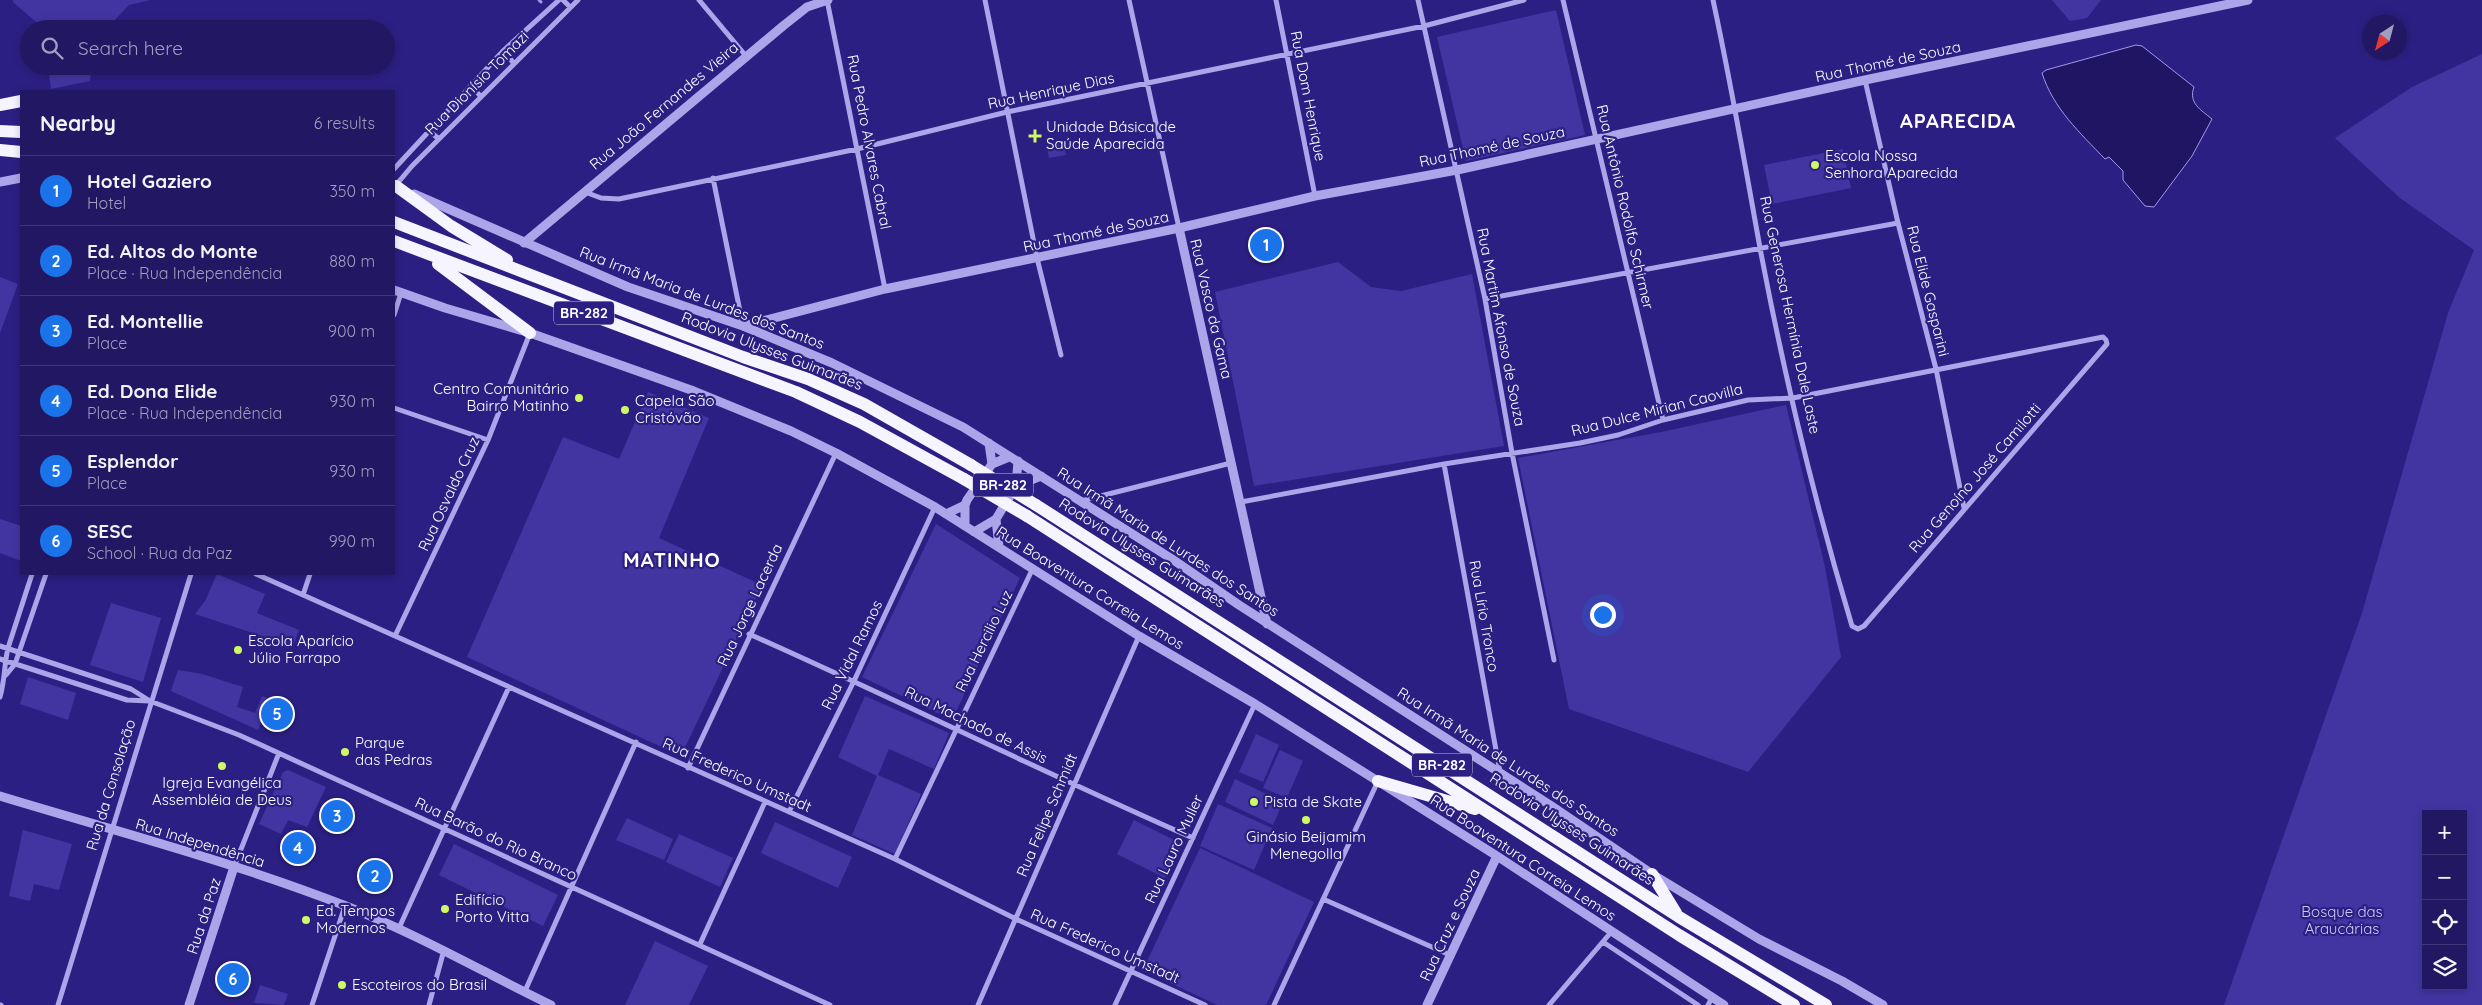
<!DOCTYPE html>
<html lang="en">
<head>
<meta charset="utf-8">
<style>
	body { margin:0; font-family:Quicksand,sans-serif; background:#2d246b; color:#f1f3f6 }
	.controls { position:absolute; right:15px; bottom:15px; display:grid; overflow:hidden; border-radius:0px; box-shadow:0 2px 8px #0003 }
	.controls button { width:45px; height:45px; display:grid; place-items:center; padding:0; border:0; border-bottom:1px solid #3e3677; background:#211762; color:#f1f3f6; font:25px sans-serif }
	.compass { position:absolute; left:2362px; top:15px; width:45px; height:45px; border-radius:50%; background:#211762; box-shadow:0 2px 8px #0003; rotate:216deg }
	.you { position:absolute; left:1602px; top:614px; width:18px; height:18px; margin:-12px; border:4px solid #fff; border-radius:50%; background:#1a73e8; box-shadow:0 0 0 8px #1a73e833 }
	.badge { display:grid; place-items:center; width:32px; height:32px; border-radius:50%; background:#1a73e8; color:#fff; font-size:16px; font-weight:700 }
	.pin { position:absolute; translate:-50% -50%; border:2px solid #fff; box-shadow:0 1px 5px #0006 }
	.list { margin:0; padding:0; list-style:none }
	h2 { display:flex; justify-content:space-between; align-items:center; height:65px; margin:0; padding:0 20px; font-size:21px }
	h2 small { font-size:16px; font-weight:400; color:#a29fbe }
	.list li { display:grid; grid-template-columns:32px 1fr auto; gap:15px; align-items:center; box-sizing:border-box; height:70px; padding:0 20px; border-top:1px solid #3e3677 }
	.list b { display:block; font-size:19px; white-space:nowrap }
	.list p { margin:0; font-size:16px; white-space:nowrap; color:#a29fbe }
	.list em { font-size:16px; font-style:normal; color:#a29fbe }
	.icon { flex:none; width:28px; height:28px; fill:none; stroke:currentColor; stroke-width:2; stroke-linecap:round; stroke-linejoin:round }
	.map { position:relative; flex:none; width:2482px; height:1005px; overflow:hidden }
	.search { position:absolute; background:#211762; box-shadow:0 2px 8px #0003; left:20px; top:20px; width:375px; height:55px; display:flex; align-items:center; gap:12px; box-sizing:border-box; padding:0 18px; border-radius:28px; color:#a29fbe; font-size:19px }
	.panel { position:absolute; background:#211762; box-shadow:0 2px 8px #0003; left:20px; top:90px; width:375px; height:485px; border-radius:0px }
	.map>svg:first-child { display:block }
</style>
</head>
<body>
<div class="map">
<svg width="2482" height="1005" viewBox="0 0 2482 1005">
	<rect width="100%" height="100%" fill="#2c1f83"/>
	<path fill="#4235a2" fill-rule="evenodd" d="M13 0H150L129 5 106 29H44L13 2Z
		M2052 0H2101L2087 18 2070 21Z
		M1556 10 1585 135 1466 161 1437 37Z
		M2482 54V1005H2224L2362 613 2448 313 2474 250 2400 198 2335 138 2412 87ZM2426 814H2463V986H2426Z
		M48 66H92L90 81 51 89Z
		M1063 141 1066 155 1049 158 1046 144Z
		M1843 149 1851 188 1772 204 1764 165Z
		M1338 262 1371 287 1401 291 1472 274 1504 446 1254 486 1215 292Z
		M0 277 18 284 0 333Z
		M648 392 709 418 659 538 762 585 681 756 467 657 563 437 619 459Z
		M1786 405 1825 567 1841 657 1748 772 1569 709 1518 458 1661 432Z
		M0 519 21 526V561L0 553Z
		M936 524 1020 578 952 720 862 677Z
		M217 574 265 594 257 613 299 630 293 646 195 614 205 601Z
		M111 603 161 618 143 682 90 665Z
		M178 670 202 674 243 687 237 707 255 713 262 696 271 699 258 730 171 691Z
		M28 677 76 693 68 720 20 704Z
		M865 696 949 733 934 769 889 749 878 775 921 794 895 854 852 835 877 776 838 757Z
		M1256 734 1279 745 1263 782 1239 772Z
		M1280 750 1303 761 1287 798 1263 788Z
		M288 770 326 787 307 827 288 820 281 834 259 824 283 772Z
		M1235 779 1283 802 1273 825 1225 802Z
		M1218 804 1272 828 1254 870 1200 846Z
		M627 818 673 839 664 860 616 840Z
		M1134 820 1182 844 1165 878 1117 854Z
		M775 822 852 857 838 888 761 853Z
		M23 830 72 844 59 890 34 884 30 901 9 896Z
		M679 834 733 858 720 887 666 862Z
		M454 844 558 895 543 926 439 875Z
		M1200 848 1314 902 1266 1005H1217L1143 970Z
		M655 941 708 966 689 1005H625Z
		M260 985 288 994 284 1005 254 1003Z"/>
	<path fill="#201562" stroke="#a198eb" d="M2136 45 2142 46 2194 87C2188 103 2201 110 2212 119L2192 156 2154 207 2145 206 2123 180V171L2109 157 2105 159C2080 133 2053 108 2042 73L2046 70Z"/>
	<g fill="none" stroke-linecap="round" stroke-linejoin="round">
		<path stroke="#a198eb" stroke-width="3" d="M539 0 541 2"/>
		<path stroke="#ada5e9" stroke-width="5" d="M563 0 570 7
			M699 0 746 56
			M827 0 885 289
			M985 0 1037 258 1061 355
			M1129 0 1179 228
			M1276 0 1315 196
			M1418 0 1485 299 1512 453 1554 660
			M1563 0 1663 420
			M504 50 514 64
			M1865 80 1898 223 1936 369 1964 508
			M471 85 481 97
			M428 130 439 139
			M394 169 504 50 559 0
			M713 178 743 326
			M396 185 412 166 578 0
			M585 192 601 198 619 199 857 149 1007 112 1424 26 1524 0
			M1485 299 1898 223
			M394 315 401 293
			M394 408 488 440
			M1444 464 1500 772
			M1081 501 1231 463
			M1241 502 1444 464 1580 443 1618 435 1663 420 1748 400 1793 398 2103 337 2106 340 2107 344 1864 626 1858 629 1852 626C1815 503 1784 375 1760 248 1745 165 1731 83 1713 0
			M256 574 895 859 1016 919 1205 1005
			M303 595 310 574
			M749 634C898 700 1044 773 1193 838
			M395 636 488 440 530 333
			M0 646 131 689 150 701 239 735 830 1005
			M0 659 127 700 149 701
			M6 675 15 664 46 574
			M0 697C5 680 4 665 8 648L32 574
			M688 768 836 453
			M789 812 854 681 935 507
			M895 859 1032 570
			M234 867 279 753
			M1323 899 1450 955
			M399 928 509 687
			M1603 942 1698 1005
			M700 944 765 802
			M525 991 636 742
			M0 1005H1
			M58 1005 191 574
			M312 1005 345 906
			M429 1005 444 950
			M978 1005 1139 636
			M1115 1005 1255 704
			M1274 1005 1378 781
			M1549 1005 1612 931
			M1708 1005 1712 998"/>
		<path stroke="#ada5e9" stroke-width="9" d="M0 182 21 178
			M414 194 628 287 743 326 832 363 963 427 1172 559 1239 605 1550 805 1652 874 1759 939 1842 981 1883 1005
			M1179 228 1267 624
			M524 243 783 26 807 7 828 0
			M394 290 445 308 530 333 691 390 791 431 836 453 935 507 1139 636 1255 704 1497 856 1724 1005
			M743 326 885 289 1179 228 1315 196 1457 170 1865 80 2248 0
			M989 443 992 464
			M1016 486 1041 476
			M946 514 965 505
			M996 519 999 547
			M965 526V505L967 500 992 464 1009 457
			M974 532 996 519 1016 486 1018 461
			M0 796C115 831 234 862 346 906 417 934 483 972 551 1005
			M189 1005 234 867
			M1427 1005 1497 856"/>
		<path stroke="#f6f4fe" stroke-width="12" d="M0 105 21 101
			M0 131 21 132
			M0 150 21 152
			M396 186 451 226 507 260
			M394 222 743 357 808 379 864 404 971 465
			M394 241 796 392 860 422 964 479
			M438 264 530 333
			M1036 505 1679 917 1826 1005
			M1027 516 1679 935 1794 1005
			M1378 781 1475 809
			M1652 874 1676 913"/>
		<path stroke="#f6f4fe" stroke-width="12" d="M971 465 1036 505
			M964 479 1027 516"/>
	</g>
	<g fill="#cef864" stroke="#2c1f83" stroke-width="2">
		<path d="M1032.5 128.5h5v5h5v5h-5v5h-5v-5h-5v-5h5z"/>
		<circle cx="1815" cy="165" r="5"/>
		<circle cx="579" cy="398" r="5"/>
		<circle cx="625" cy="410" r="5"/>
		<circle cx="238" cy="650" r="5"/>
		<circle cx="345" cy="752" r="5"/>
		<circle cx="222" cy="766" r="5"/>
		<circle cx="1254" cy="802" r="5"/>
		<circle cx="1306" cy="820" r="5"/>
		<circle cx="445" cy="909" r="5"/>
		<circle cx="306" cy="920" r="5"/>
		<circle cx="342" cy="985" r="5"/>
	</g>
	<g text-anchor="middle" stroke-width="4.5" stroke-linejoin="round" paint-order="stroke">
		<g fill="#2c1f83" stroke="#c0bcda" stroke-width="1">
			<rect x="554" y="301.5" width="60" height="23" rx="4"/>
			<rect x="973" y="473.5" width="60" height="23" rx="4"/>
			<rect x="1412" y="753.5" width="60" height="23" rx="4"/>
		</g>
		<g font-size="14" font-weight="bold" fill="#fff">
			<text x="584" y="318">BR-282</text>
			<text x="1003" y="490">BR-282</text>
			<text x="1442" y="770">BR-282</text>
		</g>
		<g font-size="15" fill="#fff" stroke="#2c1f83">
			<text transform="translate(1888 62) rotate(-12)" y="5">Rua Thomé de Souza</text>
			<text transform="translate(477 83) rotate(-45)" y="5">Rua Dionísio Tomazi</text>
			<text transform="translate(1051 91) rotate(-12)" y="5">Rua Henrique Dias</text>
			<text transform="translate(1308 96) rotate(79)" y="5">Rua Dom Henrique</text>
			<text transform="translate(664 106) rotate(-40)" y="5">Rua João Fernandes Vieira</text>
			<text transform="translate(869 142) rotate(79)" y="5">Rua Pedro Alvares Cabral</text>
			<text transform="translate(1492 147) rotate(-12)" y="5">Rua Thomé de Souza</text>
			<text transform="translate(1625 207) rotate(77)" y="5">Rua Antônio Rodolfo Schirmer</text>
			<text transform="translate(1096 232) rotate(-12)" y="5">Rua Thomé de Souza</text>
			<text transform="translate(1928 291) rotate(76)" y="5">Rua Elide Gasparini</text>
			<text transform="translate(702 298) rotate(21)" y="5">Rua Irmã Maria de Lurdes dos Santos</text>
			<text transform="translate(1211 309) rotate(77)" y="5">Rua Vasco da Gama</text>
			<text transform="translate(1790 315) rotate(78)" y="5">Rua Generosa Hermínia Dale Laste</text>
			<text transform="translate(1501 327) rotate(79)" y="5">Rua Martim Afonso de Souza</text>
			<text transform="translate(772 351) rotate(21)" y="5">Rodovia Ulysses Guimarães</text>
			<text transform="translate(1657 410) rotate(-14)" y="5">Rua Dulce Mirian Caovilla</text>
			<text transform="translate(1975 478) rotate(-49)" y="5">Rua Genoíno José Camilotti</text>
			<text transform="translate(449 494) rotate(-65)" y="5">Rua Osvaldo Cruz</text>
			<text transform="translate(1168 542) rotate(33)" y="5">Rua Irmã Maria de Lurdes dos Santos</text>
			<text transform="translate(1142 553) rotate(32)" y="5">Rodovia Ulysses Guimarães</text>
			<text transform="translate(1090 588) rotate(32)" y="5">Rua Boaventura Correia Lemos</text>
			<text transform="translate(750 605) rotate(-65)" y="5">Rua Jorge Lacerda</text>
			<text transform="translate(1484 616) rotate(80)" y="5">Rua Lírio Tronco</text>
			<text transform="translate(984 641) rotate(-64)" y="5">Rua Hercilio Luz</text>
			<text transform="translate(852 655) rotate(-64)" y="5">Rua Vidal Ramos</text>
			<text transform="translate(976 725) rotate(26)" y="5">Rua Machado de Assis</text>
			<text transform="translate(1508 762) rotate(33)" y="5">Rua Irmã Maria de Lurdes dos Santos</text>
			<text transform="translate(737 775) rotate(24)" y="5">Rua Frederico Umstadt</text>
			<text transform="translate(111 785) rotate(-73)" y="5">Rua da Consolação</text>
			<text transform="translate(1047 815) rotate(-67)" y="5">Rua Felipe Schmidt</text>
			<text transform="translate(1572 829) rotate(33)" y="5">Rodovia Ulysses Guimarães</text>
			<text transform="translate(496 839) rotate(25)" y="5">Rua Barão do Rio Branco</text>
			<text transform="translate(200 843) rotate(17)" y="5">Rua Independência</text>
			<text transform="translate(1174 849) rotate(-65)" y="5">Rua Lauro Muller</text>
			<text transform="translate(1523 858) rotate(33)" y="5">Rua Boaventura Correia Lemos</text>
			<text transform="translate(204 916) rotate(-72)" y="5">Rua da Paz</text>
			<text transform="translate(1450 925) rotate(-65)" y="5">Rua Cruz e Souza</text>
			<text transform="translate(1105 946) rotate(24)" y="5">Rua Frederico Umstadt</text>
		</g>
		<g font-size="15" fill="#fff" stroke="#2c1f83" text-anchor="start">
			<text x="1046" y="132">Unidade Básica de<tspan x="1046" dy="17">Saúde Aparecida</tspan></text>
			<text x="1825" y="161">Escola Nossa<tspan x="1825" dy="17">Senhora Aparecida</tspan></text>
			<text x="569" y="394" text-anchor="end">Centro Comunitário<tspan x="569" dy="17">Bairro Matinho</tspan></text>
			<text x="635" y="406">Capela São<tspan x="635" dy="17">Cristóvão</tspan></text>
			<text x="248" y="646">Escola Aparício<tspan x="248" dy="17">Júlio Farrapo</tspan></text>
			<text x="355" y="748">Parque<tspan x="355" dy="17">das Pedras</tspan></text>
			<text x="222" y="788" text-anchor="middle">Igreja Evangélica<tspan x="222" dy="17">Assembléia de Deus</tspan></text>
			<text x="1264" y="807">Pista de Skate</text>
			<text x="1306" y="842" text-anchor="middle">Ginásio Beijamim<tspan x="1306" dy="17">Menegolla</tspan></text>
			<text x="455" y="905">Edifício<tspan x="455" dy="17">Porto Vitta</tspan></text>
			<text x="316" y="916">Ed. Tempos<tspan x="316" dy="17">Modernos</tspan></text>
			<text x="352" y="990">Escoteiros do Brasil</text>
		</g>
		<g font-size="15" fill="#cfc9f7" stroke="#2c1f83">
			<text x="2342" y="917">Bosque das<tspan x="2342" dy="17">Araucárias</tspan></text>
		</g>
		<g font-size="20" font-weight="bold" letter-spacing="1" fill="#fff" stroke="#2c1f83">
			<text x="1958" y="128">APARECIDA</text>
			<text x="672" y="567">MATINHO</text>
		</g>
	</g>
</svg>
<div class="controls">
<button>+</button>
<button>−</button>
<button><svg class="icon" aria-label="locate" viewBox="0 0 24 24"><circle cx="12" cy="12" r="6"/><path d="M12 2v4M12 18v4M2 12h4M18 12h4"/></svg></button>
<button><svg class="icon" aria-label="layers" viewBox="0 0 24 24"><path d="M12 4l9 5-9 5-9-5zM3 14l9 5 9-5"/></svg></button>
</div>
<svg class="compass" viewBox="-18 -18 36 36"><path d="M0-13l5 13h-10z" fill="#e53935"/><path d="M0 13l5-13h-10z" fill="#a29fbe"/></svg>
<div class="you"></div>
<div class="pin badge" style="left:1266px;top:245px">1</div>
<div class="pin badge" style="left:375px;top:876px">2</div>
<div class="pin badge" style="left:337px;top:816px">3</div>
<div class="pin badge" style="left:298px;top:848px">4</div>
<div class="pin badge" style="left:277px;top:714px">5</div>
<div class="pin badge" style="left:233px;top:979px">6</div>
<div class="search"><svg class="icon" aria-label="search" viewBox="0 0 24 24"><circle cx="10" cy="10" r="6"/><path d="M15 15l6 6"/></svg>Search here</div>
<section class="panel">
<h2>Nearby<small>6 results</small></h2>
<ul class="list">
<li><span class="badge">1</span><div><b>Hotel Gaziero</b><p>Hotel</p></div><em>350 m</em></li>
<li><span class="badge">2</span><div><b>Ed. Altos do Monte</b><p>Place · Rua Independência</p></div><em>880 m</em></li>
<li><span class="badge">3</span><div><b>Ed. Montellie</b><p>Place</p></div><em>900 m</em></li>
<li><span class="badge">4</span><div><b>Ed. Dona Elide</b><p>Place · Rua Independência</p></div><em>930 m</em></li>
<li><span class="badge">5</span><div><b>Esplendor</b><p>Place</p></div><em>930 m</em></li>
<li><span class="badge">6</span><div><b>SESC</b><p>School · Rua da Paz</p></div><em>990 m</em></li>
</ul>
</section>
</div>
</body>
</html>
